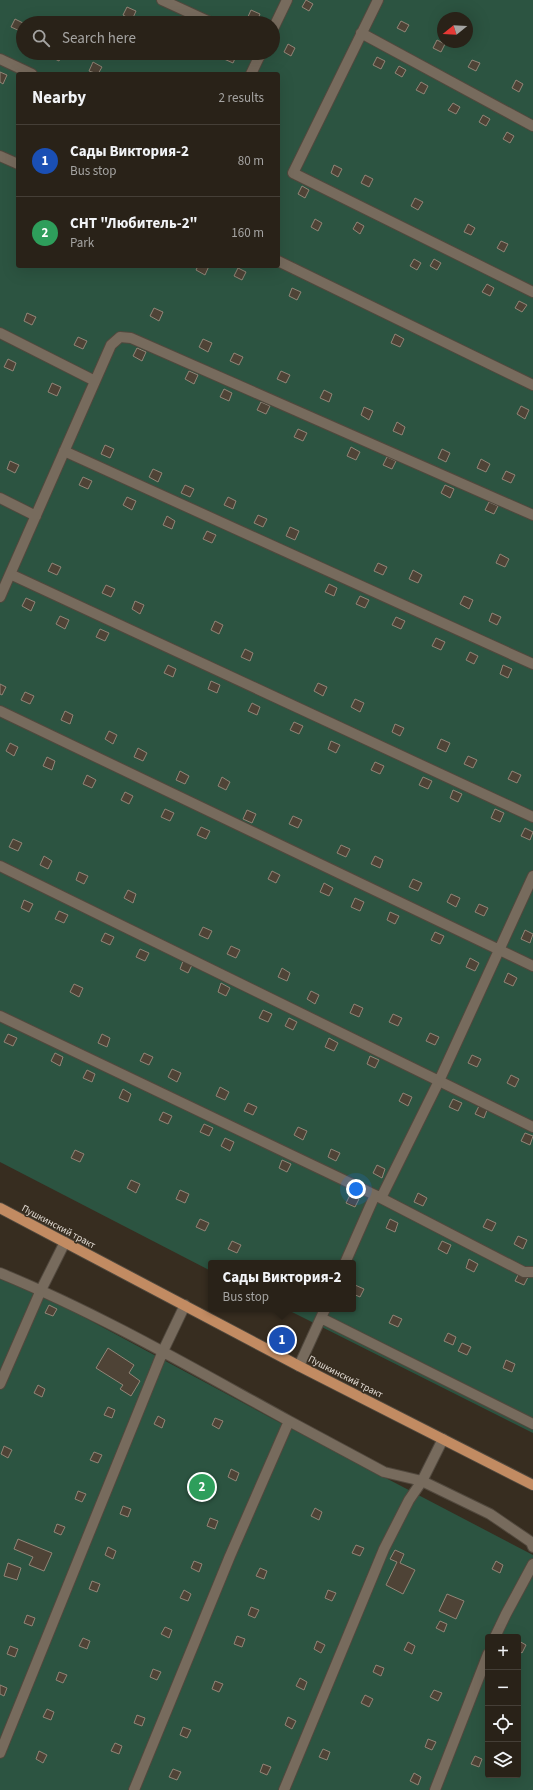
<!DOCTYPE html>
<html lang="en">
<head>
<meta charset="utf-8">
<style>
	body { margin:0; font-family:"Source Sans 3",sans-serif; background:#352f25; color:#f1f3f6 }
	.controls { position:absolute; right:12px; bottom:12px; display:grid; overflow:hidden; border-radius:4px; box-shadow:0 4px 16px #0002 }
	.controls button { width:36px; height:36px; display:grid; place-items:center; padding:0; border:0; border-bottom:1px solid #453f37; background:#292218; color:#f1f3f6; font:20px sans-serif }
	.compass { position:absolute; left:437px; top:12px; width:36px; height:36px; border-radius:50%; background:#292218; box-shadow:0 4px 16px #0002; rotate:252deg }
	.you { position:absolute; left:356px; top:1189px; width:14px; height:14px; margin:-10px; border:3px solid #fff; border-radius:50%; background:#1a73e8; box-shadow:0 0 0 6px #1a73e833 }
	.badge { display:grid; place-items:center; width:26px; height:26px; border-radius:50%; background:#d93025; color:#fff; font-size:13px; font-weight:700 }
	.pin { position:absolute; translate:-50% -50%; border:2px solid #fff; box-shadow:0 1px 4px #0006 }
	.popup { position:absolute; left:208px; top:1260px; width:148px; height:52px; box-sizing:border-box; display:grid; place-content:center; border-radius:4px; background:#292218; filter:drop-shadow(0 1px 3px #0005); font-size:13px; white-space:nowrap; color:#a5a4a2 }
	.popup b { font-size:15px; color:#f1f3f6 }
	.popup::after { content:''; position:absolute; left:50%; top:100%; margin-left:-8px; border:8px solid transparent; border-top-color:#292218 }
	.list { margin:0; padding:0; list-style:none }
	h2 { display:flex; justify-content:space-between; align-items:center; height:52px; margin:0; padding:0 16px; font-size:17px }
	h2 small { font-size:13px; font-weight:400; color:#a5a4a2 }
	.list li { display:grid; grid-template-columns:26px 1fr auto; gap:12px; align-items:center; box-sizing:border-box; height:72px; padding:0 16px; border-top:1px solid #453f37 }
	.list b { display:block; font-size:15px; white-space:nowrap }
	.list p { margin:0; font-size:13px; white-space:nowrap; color:#a5a4a2 }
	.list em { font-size:13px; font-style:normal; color:#a5a4a2 }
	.icon { flex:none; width:22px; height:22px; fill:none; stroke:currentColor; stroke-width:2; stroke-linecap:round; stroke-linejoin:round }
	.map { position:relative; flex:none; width:533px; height:1790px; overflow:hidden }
	.search { position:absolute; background:#292218; box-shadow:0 4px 16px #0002; left:16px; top:16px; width:264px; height:44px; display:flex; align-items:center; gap:10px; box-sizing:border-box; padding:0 14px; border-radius:22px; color:#a5a4a2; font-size:15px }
	.panel { position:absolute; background:#292218; box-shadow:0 4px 16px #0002; left:16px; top:72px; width:264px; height:196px; border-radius:4px }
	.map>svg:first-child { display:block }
</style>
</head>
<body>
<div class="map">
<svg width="533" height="1790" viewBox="0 0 533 1790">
	<rect width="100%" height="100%" fill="#372d20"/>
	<path fill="#2c5441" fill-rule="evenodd" d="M0 0H533V1433L286 1309H353V1263H211V1271L0 1162ZM443 18H467V42H443ZM23 23H273V53H23ZM18 74H278V266H18Z
		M0 1272 273 1419 533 1555V1790H0ZM488 1637H518V1775H488Z"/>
	<path fill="#4e4336" stroke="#928577" d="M306 0 313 4 309 11 302 7Z
		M127 7 136 11 132 20 123 15Z
		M251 10 260 14 256 23 247 19Z
		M15 19 23 23 20 31 11 27Z
		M401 21 409 25 405 32 397 28Z
		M437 40 445 44 441 52 433 48Z
		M288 44 295 48 291 56 284 52Z
		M52 53H63L59 61 51 57Z
		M227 53 237 54 233 63 224 59Z
		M377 57 385 61 381 69 373 65Z
		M472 60 480 63 476 71 468 67Z
		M93 62 102 67 98 74 89 71Z
		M399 66 406 70 402 77 395 73Z
		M0 72 7 75 3 84 0 82Z
		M516 80 523 84 519 92 512 88Z
		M421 82 428 86 424 94 416 90Z
		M453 103 460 107 456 114 448 110Z
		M483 115 490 119 486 126 479 122Z
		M507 132 514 136 510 143 503 139Z
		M334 165 342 169 338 177 331 173Z
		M365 175 373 179 369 187 361 183Z
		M302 186 309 190 305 198 298 194Z
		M415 198 423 202 418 210 411 206Z
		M315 219 322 223 318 231 311 227Z
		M357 222 364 226 360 234 353 229Z
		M468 224 475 228 471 235 464 232Z
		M501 241 508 244 504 252 497 248Z
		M414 259 421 263 417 270 410 266Z
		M434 259 441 263 437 270 430 266Z
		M198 266H209L205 275 196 270Z
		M238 268 246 272 242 280 234 276Z
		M487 284 494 288 490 296 482 292Z
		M292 288 301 292 297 300 289 296Z
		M519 301 527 305 522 312 515 308Z
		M154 308 163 312 159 321 150 316Z
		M27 313 36 317 32 325 24 321Z
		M395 334 404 339 400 347 391 343Z
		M78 337 87 341 83 349 74 345Z
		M203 339 212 343 208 352 199 347Z
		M137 348 146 352 142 361 133 356Z
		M234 353 243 357 239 365 230 361Z
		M8 359 16 363 13 371 4 367Z
		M189 371 198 375 194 384 185 379Z
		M281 371 290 375 286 383 277 379Z
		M52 383 61 387 57 396 48 392Z
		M224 389 232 393 229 401 220 397Z
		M324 390 332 394 329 402 320 398Z
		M261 402 270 406 266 414 257 410Z
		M521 406 529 410 525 419 517 414Z
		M364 407 373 411 369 420 361 415Z
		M397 422 405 427 402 435 393 431Z
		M298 429 307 433 303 441 294 437Z
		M105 445 114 449 110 458 101 454Z
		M351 447 360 452 356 460 347 456Z
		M442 449 450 453 446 462 438 458Z
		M387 457 396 461 392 469 383 465Z
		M481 459 490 464 486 472 477 468Z
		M10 461 19 465 15 473 7 469Z
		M153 469 162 473 158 482 149 477Z
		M506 471 515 475 511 483 502 479Z
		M83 477 92 481 88 489 79 485Z
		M185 485 194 489 190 497 181 493Z
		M445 485 454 489 450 498 441 493Z
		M127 497 136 501 132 510 123 505Z
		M228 497 236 501 233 509 224 505Z
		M489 502 498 506 494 514 485 510Z
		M258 515 267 519 263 527 254 523Z
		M167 516 175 521 172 529 163 525Z
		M290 527 299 531 295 540 286 536Z
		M207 531 216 535 212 543 203 539Z
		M500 554 509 559 505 567 496 563Z
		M52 563 61 567 57 575 48 571Z
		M378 563 387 567 383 575 374 571Z
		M413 570 422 575 418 583 409 579Z
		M329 584 337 588 334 596 325 592Z
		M106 585 115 589 111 597 102 593Z
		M360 596 369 600 365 608 356 604Z
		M464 596 473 600 469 609 460 604Z
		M26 598 35 602 31 611 22 606Z
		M135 601 144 605 140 614 132 609Z
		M492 613 501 617 497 625 489 621Z
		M60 616 69 620 65 629 56 624Z
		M396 617 405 621 401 629 392 625Z
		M215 621 223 625 219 634 211 630Z
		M100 629 109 633 105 641 96 637Z
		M436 638 445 642 441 650 432 646Z
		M245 649 253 653 250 661 241 657Z
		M470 652 478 656 474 664 466 660Z
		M168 665 176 669 173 677 164 673Z
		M503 665 512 669 508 678 500 674Z
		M211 681 220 685 217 693 208 689Z
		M318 683 327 687 323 696 314 691Z
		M0 684 6 687 2 695 0 694Z
		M25 692 34 696 30 704 21 700Z
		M355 699 364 703 360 712 351 707Z
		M252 703 260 707 257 715 248 711Z
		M65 711 73 715 70 724 61 720Z
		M294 722 303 726 299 734 290 730Z
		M395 724 404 728 400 736 392 732Z
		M109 731 117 735 113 744 105 739Z
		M441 739 450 743 446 752 437 748Z
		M331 741 340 745 336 753 328 749Z
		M10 743 18 747 14 756 6 751Z
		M138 748 147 753 143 761 134 757Z
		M468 756 477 760 473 768 464 764Z
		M47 757 55 761 52 770 43 766Z
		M375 762 384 766 380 774 371 770Z
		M180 771 189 776 185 784 176 780Z
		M512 771 521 775 517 783 508 779Z
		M87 775 96 780 92 788 83 784Z
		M222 777 230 782 226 790 218 786Z
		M423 777 432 781 428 789 419 785Z
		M453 790 462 794 458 802 450 798Z
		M125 792 133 796 129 804 121 800Z
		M165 809 174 813 170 821 161 817Z
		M495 809 504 813 500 822 491 818Z
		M247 810 256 814 252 823 243 819Z
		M293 816 302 820 298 828 289 824Z
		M201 827 210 831 206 839 197 835Z
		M525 828 533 832 530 840 521 836Z
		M13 839 22 843 18 851 9 847Z
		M341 845 350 849 346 857 337 853Z
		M44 856 52 861 48 869 40 865Z
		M375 856 383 860 380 868 371 864Z
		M272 871 280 875 276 883 268 879Z
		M79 872 88 876 84 884 76 880Z
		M413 879 422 883 418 891 409 887Z
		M324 883 333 888 329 896 320 892Z
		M128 890 136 894 133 903 124 898Z
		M451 894 460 898 456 907 447 902Z
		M355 898 364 902 360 911 351 907Z
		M24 900 33 904 29 912 21 908Z
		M479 904 488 908 484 916 475 912Z
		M59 911 68 915 64 923 55 919Z
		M390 912 399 916 395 924 387 920Z
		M203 927 212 931 208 939 199 935Z
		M525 930 533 934 530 943 521 939Z
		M435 932 444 936 440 944 431 940Z
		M105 933 114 937 110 945 101 941Z
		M231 946 240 950 236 958 227 954Z
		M140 949 149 953 145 961 136 957Z
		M470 958 479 963 475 971 466 967Z
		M183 961 192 965 188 973 180 969Z
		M282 968 290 973 287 981 278 977Z
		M508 973 517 978 513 986 504 982Z
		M221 983 230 988 226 996 218 992Z
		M74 984 83 988 79 997 70 992Z
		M311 991 319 995 315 1004 307 999Z
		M354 1004 363 1008 359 1017 350 1013Z
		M263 1010 272 1014 268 1022 259 1018Z
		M393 1014 402 1018 398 1026 389 1022Z
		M289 1018 297 1022 293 1030 285 1026Z
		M430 1033 439 1037 435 1045 426 1041Z
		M8 1034 17 1038 13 1046 4 1042Z
		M102 1034 110 1038 107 1047 98 1043Z
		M329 1038 338 1043 334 1051 325 1047Z
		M55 1053 63 1057 60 1066 51 1061Z
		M144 1053 153 1057 149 1065 140 1061Z
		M472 1055 481 1059 477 1067 468 1063Z
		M370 1056 379 1060 375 1068 367 1064Z
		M172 1069 181 1073 177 1082 168 1077Z
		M87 1070 95 1074 92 1082 83 1078Z
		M511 1075 519 1079 515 1087 507 1083Z
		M220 1087 229 1092 225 1100 216 1096Z
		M123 1089 131 1094 128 1102 119 1098Z
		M403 1093 412 1097 408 1106 399 1101Z
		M453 1099 462 1103 458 1111 449 1107Z
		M248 1103 257 1107 253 1115 244 1111Z
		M479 1106 487 1110 484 1118 475 1114Z
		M163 1112 172 1116 168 1124 159 1120Z
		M204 1124 213 1128 209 1136 200 1132Z
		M298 1127 307 1131 303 1140 294 1135Z
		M525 1133 533 1136 530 1145 521 1141Z
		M225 1138 234 1142 230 1151 221 1146Z
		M331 1149 340 1153 336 1161 328 1157Z
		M75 1150 84 1154 80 1162 71 1158Z
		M282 1160 291 1164 287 1172 279 1168Z
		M377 1165 385 1169 382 1178 373 1173Z
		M131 1180 140 1184 136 1193 127 1188Z
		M180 1190 189 1194 185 1203 176 1199Z
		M418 1193 427 1198 423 1206 414 1202Z
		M350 1195 359 1199 355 1207 346 1203Z
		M200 1219 209 1223 205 1231 196 1227Z
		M390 1219 398 1223 395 1232 386 1228Z
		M487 1219 496 1223 492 1231 483 1227Z
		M518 1236 527 1240 523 1249 514 1244Z
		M232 1241 241 1245 237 1253 228 1249Z
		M442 1241 451 1245 447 1254 438 1249Z
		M469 1259 478 1264 474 1272 466 1268Z
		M519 1273 528 1277 524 1285 515 1281Z
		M355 1285 364 1289 360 1297 353 1294Z
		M49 1305 57 1309 53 1316 45 1313Z
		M393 1315 402 1319 398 1327 389 1323Z
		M448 1333 456 1337 453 1345 444 1341Z
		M462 1343 471 1347 467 1355 458 1351Z
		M108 1348 134 1365 129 1373 140 1381 131 1396 120 1389 123 1385 96 1368Z
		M506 1360 515 1364 512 1372 503 1368Z
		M38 1385 45 1389 42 1397 34 1393Z
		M108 1407 115 1410 112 1418 104 1415Z
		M158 1416 165 1420 162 1428 154 1424Z
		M215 1418 223 1421 219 1429 212 1425Z
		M4 1446 12 1450 8 1458 1 1454Z
		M94 1452 102 1455 98 1463 90 1460Z
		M231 1469 239 1473 236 1481 228 1477Z
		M78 1491 86 1494 82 1502 75 1499Z
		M123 1506 131 1509 128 1517 120 1514Z
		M315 1508 322 1512 319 1520 311 1516Z
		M210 1518 218 1521 215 1529 207 1526Z
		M57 1524 65 1527 61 1535 54 1532Z
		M18 1539 52 1553 44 1571 29 1565 33 1557 14 1549Z
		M356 1545 364 1548 360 1556 352 1553Z
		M108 1547 116 1551 113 1559 105 1555Z
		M395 1550 404 1554 400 1563 415 1570 403 1594 386 1585 397 1562 390 1559Z
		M194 1561 202 1564 199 1572 191 1568Z
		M496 1561 503 1565 500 1573 492 1569Z
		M8 1563 21 1568 17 1580 4 1576Z
		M260 1568 267 1571 264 1579 256 1576Z
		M92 1581 100 1584 97 1592 89 1589Z
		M184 1590 191 1594 188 1601 180 1598Z
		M328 1590 336 1593 332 1601 325 1598Z
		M447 1594 464 1601 456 1619 439 1611Z
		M251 1607 259 1610 255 1618 248 1615Z
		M27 1615 35 1618 32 1626 24 1623Z
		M440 1621 447 1624 444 1632 436 1628Z
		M165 1627 172 1630 169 1638 161 1634Z
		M237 1636 245 1639 242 1647 234 1644Z
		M83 1638 90 1641 87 1649 79 1646Z
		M317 1641 325 1645 321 1653 314 1649Z
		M519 1641 526 1645 522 1653 518 1650Z
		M408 1642 415 1646 412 1654 404 1650Z
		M10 1646 18 1649 15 1657 7 1654Z
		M376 1665 384 1668 381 1676 373 1672Z
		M153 1669 161 1672 157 1680 150 1677Z
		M59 1672 67 1675 63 1683 56 1680Z
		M300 1678 307 1682 304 1690 296 1686Z
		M215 1681 223 1684 219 1692 212 1689Z
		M0 1685 7 1688 4 1696 0 1694Z
		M434 1690 442 1693 438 1701 430 1697Z
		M365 1695 373 1699 369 1707 361 1703Z
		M47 1709 54 1712 51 1720 43 1717Z
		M137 1715 145 1718 142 1726 134 1723Z
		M288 1717 296 1721 292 1729 285 1725Z
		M183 1727 191 1730 187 1738 180 1735Z
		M428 1739 436 1742 432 1750 425 1747Z
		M115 1743 122 1746 119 1754 111 1751Z
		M323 1749 330 1752 327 1760 319 1757Z
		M39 1751 47 1755 43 1763 36 1759Z
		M475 1756 482 1759 479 1767 471 1764Z
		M263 1764 271 1767 267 1775 260 1772Z
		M173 1769 181 1772 177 1780 169 1777Z
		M414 1773 421 1777 418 1785 410 1781Z"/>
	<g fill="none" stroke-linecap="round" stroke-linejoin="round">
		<defs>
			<path id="minor" d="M162 0 212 23
				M378 0 293 173 533 292
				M273 29 287 0
				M361 33 533 126
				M0 59 32 74
				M251 74 261 53
				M0 156 18 164
				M278 261 533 385
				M0 333 95 381
				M64 451 533 664
				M0 498 36 516
				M10 574 533 817
				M0 597 111 345 120 337 131 338 533 515
				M0 711 533 966
				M0 866 533 1127
				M0 1016 375 1195 524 1272H533
				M381 1198 439 1081 533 876
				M345 1263 375 1195
				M0 1273C100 1314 194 1369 289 1421L230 1556 134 1790
				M321 1318 533 1424
				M299 1366 325 1309
				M0 1384 41 1290 65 1242
				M289 1421 384 1472 422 1481 490 1514 531 1542 533 1547
				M495 1637 506 1614 533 1564
				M0 1753 163 1351 185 1305
				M284 1790 384 1549 409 1500 422 1481 443 1439
				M435 1790 488 1654"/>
			<path id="major" d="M0 1208 299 1366 533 1485"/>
		</defs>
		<use href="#minor" stroke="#51483d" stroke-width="12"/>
		<use href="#major" stroke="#51483d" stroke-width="12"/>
		<use href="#minor" stroke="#776b5d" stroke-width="10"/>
		<use href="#major" stroke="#c28b62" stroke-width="10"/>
	</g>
	<g text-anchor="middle" stroke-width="3" stroke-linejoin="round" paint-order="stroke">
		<g font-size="10" fill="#e1dad2" stroke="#372d20">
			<text transform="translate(59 1226) rotate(28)" y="4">Пушкинский тракт</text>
			<text transform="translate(346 1376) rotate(27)" y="4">Пушкинский тракт</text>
		</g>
	</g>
</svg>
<div class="controls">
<button>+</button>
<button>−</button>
<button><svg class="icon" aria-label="locate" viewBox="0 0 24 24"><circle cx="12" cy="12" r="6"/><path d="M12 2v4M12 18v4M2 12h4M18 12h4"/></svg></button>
<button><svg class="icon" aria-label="layers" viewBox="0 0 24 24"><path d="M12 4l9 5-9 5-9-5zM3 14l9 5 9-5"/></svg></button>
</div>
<svg class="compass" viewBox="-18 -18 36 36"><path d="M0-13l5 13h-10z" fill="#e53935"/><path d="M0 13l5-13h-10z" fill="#a5a4a2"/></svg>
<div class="you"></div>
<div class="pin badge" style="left:282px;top:1340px;background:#1a4fb4">1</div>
<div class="popup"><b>Сады Виктория-2</b>Bus stop</div>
<div class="pin badge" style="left:202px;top:1487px;background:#2e9e5b">2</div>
<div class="search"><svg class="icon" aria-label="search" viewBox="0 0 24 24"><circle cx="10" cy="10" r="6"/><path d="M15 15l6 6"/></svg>Search here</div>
<section class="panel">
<h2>Nearby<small>2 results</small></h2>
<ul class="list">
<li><span class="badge" style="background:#1a4fb4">1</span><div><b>Сады Виктория-2</b><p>Bus stop</p></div><em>80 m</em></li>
<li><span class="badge" style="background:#2e9e5b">2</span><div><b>СНТ &quot;Любитель-2&quot;</b><p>Park</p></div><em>160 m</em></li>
</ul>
</section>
</div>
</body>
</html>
